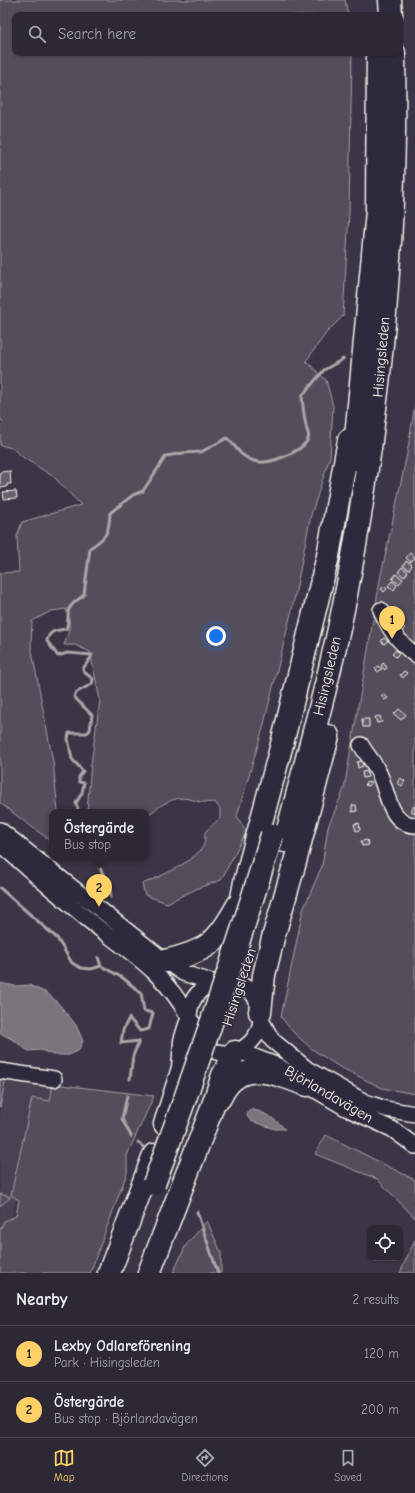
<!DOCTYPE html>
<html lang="en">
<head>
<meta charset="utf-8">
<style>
	body { margin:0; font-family:"Comic Neue",sans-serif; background:#383441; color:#f1f3f6 }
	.controls { position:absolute; right:12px; bottom:12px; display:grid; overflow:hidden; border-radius:8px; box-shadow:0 1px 3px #0004 }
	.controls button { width:36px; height:36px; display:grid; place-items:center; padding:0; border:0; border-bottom:1px solid #484450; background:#2c2835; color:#f1f3f6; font:20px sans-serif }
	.you { position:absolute; left:216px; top:636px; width:14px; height:14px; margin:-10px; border:3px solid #fff; border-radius:50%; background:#1a73e8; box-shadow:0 0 0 6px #1a73e833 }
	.badge { display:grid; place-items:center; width:26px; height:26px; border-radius:50%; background:#ffd166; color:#111; font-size:13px; font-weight:700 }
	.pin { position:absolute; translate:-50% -33px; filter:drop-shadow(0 1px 2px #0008) }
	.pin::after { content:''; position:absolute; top:21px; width:14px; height:12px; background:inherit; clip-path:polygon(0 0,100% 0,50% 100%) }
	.popup { position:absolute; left:49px; top:809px; width:100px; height:52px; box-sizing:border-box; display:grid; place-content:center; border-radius:8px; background:#2c2835; filter:drop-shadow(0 1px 3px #0005); font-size:13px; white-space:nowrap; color:#a6a6ad }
	.popup b { font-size:15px; color:#f1f3f6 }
	.popup::after { content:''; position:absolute; left:50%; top:100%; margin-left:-8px; border:8px solid transparent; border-top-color:#2c2835 }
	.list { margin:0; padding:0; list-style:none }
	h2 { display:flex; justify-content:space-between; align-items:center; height:52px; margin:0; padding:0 16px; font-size:17px }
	h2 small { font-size:13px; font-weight:400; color:#a6a6ad }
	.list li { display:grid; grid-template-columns:26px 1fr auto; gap:12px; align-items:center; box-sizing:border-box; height:56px; padding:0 16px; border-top:1px solid #484450 }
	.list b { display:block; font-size:15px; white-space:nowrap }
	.list p { margin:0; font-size:13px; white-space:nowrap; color:#a6a6ad }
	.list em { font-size:13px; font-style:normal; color:#a6a6ad }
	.icon { flex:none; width:22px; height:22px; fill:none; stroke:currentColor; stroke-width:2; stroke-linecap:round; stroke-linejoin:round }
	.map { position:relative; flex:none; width:415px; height:1273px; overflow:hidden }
	.search { position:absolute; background:#2c2835; box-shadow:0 1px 3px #0004; left:12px; right:12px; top:12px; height:44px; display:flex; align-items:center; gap:10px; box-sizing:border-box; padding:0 14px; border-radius:8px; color:#a6a6ad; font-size:15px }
	.sheet { height:164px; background:#2c2835 }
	nav { display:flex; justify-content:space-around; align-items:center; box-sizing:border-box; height:56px; border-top:1px solid #484450; background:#2c2835; font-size:11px; color:#a6a6ad }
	nav a { display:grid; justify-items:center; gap:2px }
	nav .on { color:#ffd166 }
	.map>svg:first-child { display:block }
</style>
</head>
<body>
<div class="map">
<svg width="415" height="1273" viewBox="0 0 415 1273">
	<rect width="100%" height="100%" fill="#3b3647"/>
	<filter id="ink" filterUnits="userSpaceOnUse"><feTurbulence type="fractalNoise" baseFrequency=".025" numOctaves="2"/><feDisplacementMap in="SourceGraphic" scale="8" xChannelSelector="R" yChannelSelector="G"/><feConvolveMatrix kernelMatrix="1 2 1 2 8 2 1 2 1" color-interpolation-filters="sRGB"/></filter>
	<g filter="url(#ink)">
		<path fill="#484352" d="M0 1075 56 1084 17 1197 0 1256Z"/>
		<path fill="#534e5c" stroke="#a4a0a2" d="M0 0H345L348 15H15V53H352L349 213 343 316 327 332 306 361 326 380 333 406 330 457 311 515 293 605 263 728 237 816 246 832 221 880 198 888 167 903 145 895 142 884C157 878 199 860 204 844 205 841 205 836 205 832L220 818V809L215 802C205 803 199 802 189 799 173 795 158 807 146 817V812H87L91 764 100 700 90 652 75 645H64C70 631 71 623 66 609L51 611 32 621 31 646 53 762 58 812H52V842L0 803V573L19 572 17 536 22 522 81 505 54 477 24 458 12 448 0 445V425L3 422 0 418Z
			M415 404V1094L382 1088 338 1066 312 1049 293 1032 281 1017 303 910 322 866 328 827 344 789 380 580 407 454Z
			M0 1076 5 1082 0 1107Z
			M53 1084 154 1096 127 1155V1173L90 1273H0V1230L4 1221 16 1216 19 1200 11 1195 31 1103 32 1098 50 1101Z
			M326 1135 415 1180V1218L377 1179 315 1154Z
			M0 1194 11 1197 0 1206Z
			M207 1221 221 1252V1273H173L186 1245Z
			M415 1240V1271L414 1273H400Z"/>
		<path fill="#78747b" stroke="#aaa6a7" d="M0 983 15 986 29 985 47 993 58 1003 76 1025 83 1041 78 1051 69 1055H53L41 1050 28 1051 15 1041 0 1033Z
			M249 1110C259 1108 278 1121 285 1129H275L251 1121 247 1116Z"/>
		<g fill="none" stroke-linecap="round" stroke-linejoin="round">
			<path stroke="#aaa6a7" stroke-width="3" d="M79 812 76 803 82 793 84 783 79 782V777L83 771 72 759 68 739 69 733H87L90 730 92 715 74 697 77 692 92 684 93 679 84 672 83 669C86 663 90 661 92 655L67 653 58 656 47 641C49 630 56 631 66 629 69 623 67 616 69 609 72 603 79 599 84 595L90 548C107 537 109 533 110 513L133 495 143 491 166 456 183 453 201 452 227 438C237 447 240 457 254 461 267 466 302 452 308 439 309 436 308 432 307 430 304 418 303 408 302 396L324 370 343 359
				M94 858 110 886 111 897
				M0 888 57 938 72 963 81 968 91 969 101 966 123 978 141 993 144 1011 153 1013 149 1029 140 1031 129 1018 123 1030 121 1043 139 1041 133 1056 130 1079
				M98 957 101 966
				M127 1096 122 1119 131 1136
				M138 1142 143 1147
				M197 1212 218 1273"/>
		</g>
		<path fill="#65616c" stroke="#f4f1e8" d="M10 471 11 484H7V487L0 488V472Z
			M16 491 17 498 4 499 3 492Z
			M410 553 415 557 411 562 406 558Z
			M406 561 412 565 409 570 403 566Z
			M402 567 408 572 404 577 398 572Z
			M396 574 403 579 399 584 392 579Z
			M392 581 397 585 394 590 388 586Z
			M384 586 387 589 384 592 381 589Z
			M401 625 405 628 402 631 398 628Z
			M384 638 388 641 384 644 381 641Z
			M396 650 399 653 396 657 392 654Z
			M383 663 387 667 385 670 381 666Z
			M378 666 382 669 378 672 375 669Z
			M404 671 407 673 403 678 400 675Z
			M383 694 388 698 385 700 381 696Z
			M399 709 406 715 401 720 394 714Z
			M380 716 382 722 377 723 375 717Z
			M362 719H369V727H363Z
			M362 761 363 766 358 768 357 762Z
			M367 771 368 777 363 778 362 772Z
			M400 778 405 781 402 786 397 783Z
			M370 782V785L366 786 365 783Z
			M352 805H356L357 811 352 812Z
			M414 806 415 807V813L411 811Z
			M359 823 360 830 356 831 354 824Z
			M367 840 369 845 362 846 361 841Z"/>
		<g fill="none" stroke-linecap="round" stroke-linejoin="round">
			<defs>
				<path id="minor" d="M381 610C390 631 398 641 415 655
					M361 745C366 754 373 761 378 771 388 790 388 824 415 825
					M0 830 165 961 183 973 215 983
					M0 844C28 869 57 894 86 918 127 951 162 969 189 1017
					M189 1017a36 36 0 1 1 72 0a36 36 0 1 1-72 0Z
					M261 1020 272 1040 307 1069 365 1102 386 1109 415 1114
					M239 1051 278 1066 307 1085 346 1108 392 1129 415 1146
					M0 1071 54 1079"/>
				<path id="highway" d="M390 0 391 15
					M354 459 377 211 378 53
					M285 841C307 756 332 671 348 584 381 408 397 231 394 53
					M237 924 245 882 282 744 328 556 349 440
					M165 961C208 951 217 943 238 905
					M260 1012 264 975 273 938 295 862 328 736
					M220 1098C238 1057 275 1073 307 1085
					M165 1124 183 1068 185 1041 190 1025
					M109 1273 154 1155
					M149 1273 211 1111 223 1075 235 1052"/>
			</defs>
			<use href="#minor" stroke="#f4f1e8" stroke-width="18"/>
			<use href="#highway" stroke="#f4f1e8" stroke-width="25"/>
			<use href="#minor" stroke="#2f2a3d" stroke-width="15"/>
			<use href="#highway" stroke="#2f2a3d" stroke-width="22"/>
			<defs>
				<path id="highway-bridge" d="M154 1184C197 1068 236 953 272 835"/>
			</defs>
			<use href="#highway-bridge" stroke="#f4f1e8" stroke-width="25" stroke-linecap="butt"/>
			<use href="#highway-bridge" stroke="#2f2a3d" stroke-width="22"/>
		</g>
	</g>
	<g text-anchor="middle" stroke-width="3" stroke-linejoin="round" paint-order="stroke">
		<g font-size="15" fill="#f4f1e8" stroke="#2f2a3d">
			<text transform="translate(381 357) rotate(-85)" y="5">Hisingsleden</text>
			<text transform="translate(327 676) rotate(-77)" y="5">Hisingsleden</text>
			<text transform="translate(239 987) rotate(-72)" y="5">Hisingsleden</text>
			<text transform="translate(329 1094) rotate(30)" y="5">Björlandavägen</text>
		</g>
	</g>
</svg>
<div class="controls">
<button><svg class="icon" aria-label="locate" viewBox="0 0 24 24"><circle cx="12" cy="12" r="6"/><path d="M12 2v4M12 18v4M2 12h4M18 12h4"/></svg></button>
</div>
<div class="you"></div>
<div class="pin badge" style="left:392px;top:639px">1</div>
<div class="pin badge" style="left:99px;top:907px">2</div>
<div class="popup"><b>Östergärde</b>Bus stop</div>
<div class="search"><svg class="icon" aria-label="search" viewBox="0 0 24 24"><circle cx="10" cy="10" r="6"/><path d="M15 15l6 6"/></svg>Search here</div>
</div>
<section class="sheet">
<h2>Nearby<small>2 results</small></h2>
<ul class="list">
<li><span class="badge">1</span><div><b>Lexby Odlareförening</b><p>Park · Hisingsleden</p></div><em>120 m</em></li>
<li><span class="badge">2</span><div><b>Östergärde</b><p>Bus stop · Björlandavägen</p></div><em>200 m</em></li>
</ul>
</section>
<nav>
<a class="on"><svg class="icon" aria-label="map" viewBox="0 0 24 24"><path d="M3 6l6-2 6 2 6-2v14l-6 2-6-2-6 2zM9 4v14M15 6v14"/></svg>Map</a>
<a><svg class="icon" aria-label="directions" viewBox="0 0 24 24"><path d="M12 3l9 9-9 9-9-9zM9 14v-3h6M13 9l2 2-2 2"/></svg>Directions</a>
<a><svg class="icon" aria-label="saved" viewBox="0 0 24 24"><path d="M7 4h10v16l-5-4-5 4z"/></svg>Saved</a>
</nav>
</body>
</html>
